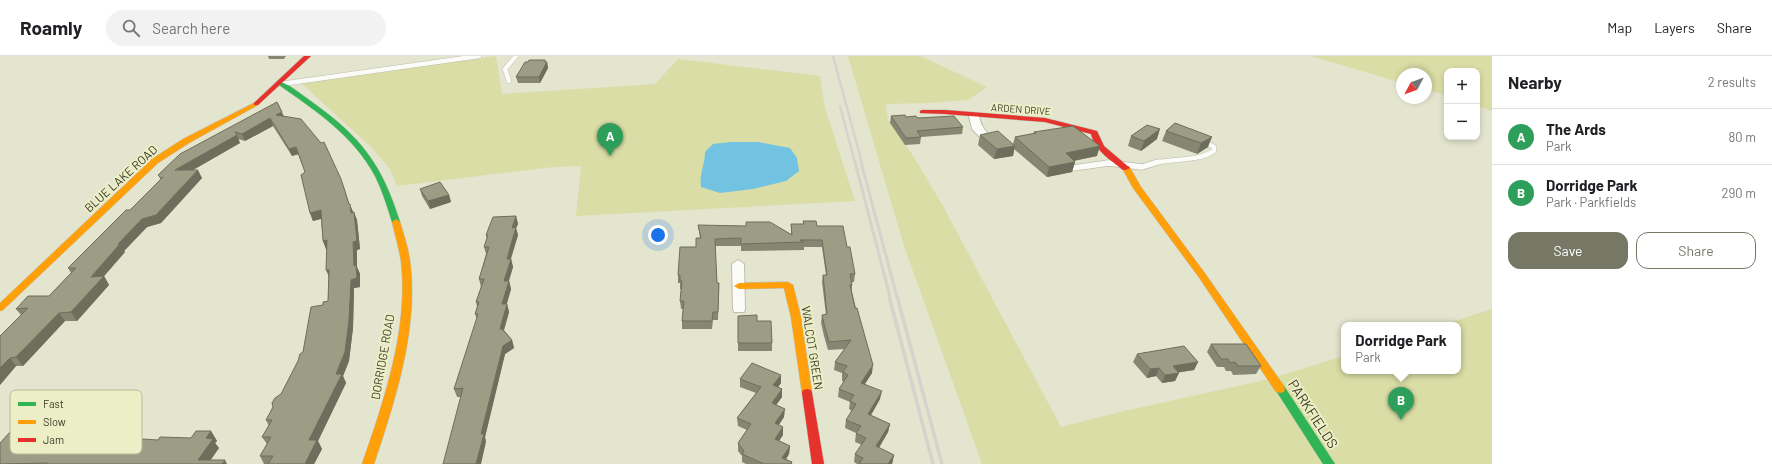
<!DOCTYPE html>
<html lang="en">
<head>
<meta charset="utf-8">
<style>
	body { margin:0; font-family:Barlow,sans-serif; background:#f2f2f2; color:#202124 }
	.controls { position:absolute; right:12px; top:12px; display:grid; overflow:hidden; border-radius:8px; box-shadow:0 2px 6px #0003 }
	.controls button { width:36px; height:36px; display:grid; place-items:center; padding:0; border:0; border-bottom:1px solid #e0e0e0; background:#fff; color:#202124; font:20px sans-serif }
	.compass { position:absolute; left:1396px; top:12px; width:36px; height:36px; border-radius:50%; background:#fff; box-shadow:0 2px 6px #0003; rotate:229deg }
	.you { position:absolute; left:658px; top:179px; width:14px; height:14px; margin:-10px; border:3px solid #fff; border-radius:50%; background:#1a73e8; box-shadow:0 0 0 6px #1a73e833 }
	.badge { display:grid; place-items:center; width:26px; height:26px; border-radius:50%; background:#767765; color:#fff; font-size:13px; font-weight:700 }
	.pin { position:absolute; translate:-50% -33px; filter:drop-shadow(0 1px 2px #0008) }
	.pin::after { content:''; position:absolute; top:21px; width:14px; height:12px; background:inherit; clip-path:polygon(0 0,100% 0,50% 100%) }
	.popup { position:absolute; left:1341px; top:266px; width:120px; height:52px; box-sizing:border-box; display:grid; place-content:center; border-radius:8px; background:#fff; filter:drop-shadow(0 1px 3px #0005); font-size:13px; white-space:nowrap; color:#757577 }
	.popup b { font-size:15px; color:#202124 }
	.popup::after { content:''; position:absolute; left:50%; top:100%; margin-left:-8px; border:8px solid transparent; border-top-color:#fff }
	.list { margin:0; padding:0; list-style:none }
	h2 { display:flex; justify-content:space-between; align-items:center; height:52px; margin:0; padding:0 16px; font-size:17px }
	h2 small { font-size:13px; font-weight:400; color:#757577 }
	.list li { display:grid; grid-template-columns:26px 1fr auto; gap:12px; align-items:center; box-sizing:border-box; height:56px; padding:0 16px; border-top:1px solid #e0e0e0 }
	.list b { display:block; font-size:15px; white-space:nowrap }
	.list p { margin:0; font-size:13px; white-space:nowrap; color:#757577 }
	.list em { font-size:13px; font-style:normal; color:#757577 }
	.actions { display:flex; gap:8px; padding:12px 16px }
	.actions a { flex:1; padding:9px 0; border:1px solid #767765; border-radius:12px; text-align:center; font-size:14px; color:#767765 }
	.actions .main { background:#767765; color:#fff }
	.icon { flex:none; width:22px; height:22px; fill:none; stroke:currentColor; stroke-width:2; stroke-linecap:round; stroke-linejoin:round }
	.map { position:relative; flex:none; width:1492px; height:408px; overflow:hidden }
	header { display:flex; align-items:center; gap:24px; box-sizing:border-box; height:56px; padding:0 20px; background:#fff; border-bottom:1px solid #e0e0e0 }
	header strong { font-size:19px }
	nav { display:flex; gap:22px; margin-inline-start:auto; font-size:14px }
	.search { width:280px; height:36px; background:#f2f2f2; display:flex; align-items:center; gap:10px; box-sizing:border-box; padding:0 14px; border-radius:22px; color:#757577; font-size:15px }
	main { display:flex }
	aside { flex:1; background:#fff }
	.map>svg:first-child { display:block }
</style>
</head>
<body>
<header>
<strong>Roamly</strong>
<div class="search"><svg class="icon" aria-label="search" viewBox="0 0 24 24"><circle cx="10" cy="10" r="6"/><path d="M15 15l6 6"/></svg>Search here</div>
<nav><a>Map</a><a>Layers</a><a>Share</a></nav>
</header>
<main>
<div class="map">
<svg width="1492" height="408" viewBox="0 0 1492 408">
	<rect width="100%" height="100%" fill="#e4e5cf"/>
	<path fill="#dadda5" d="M496 0 502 38 655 28 678 3 820 20 825 52 855 145 576 160 581 110 554 111 397 130 390 113 370 90 300 26Z
		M848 0H920L987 31 968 44 929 47 886 48 888 64 912 98 943 150 1061 371 1120 356 1269 323 1344 300V315H1458V269H1442L1492 253V408H982L904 190Z
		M1311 0H1492V55L1477 50V15H1447V40L1426 33V18H1402V27Z"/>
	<path fill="#71c3e1" d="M731 86H758L790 92 797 102 799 115 786 125 753 133 720 137 701 131C699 118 705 109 705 96L713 88Z"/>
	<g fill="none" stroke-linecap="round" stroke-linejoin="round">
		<defs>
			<path id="lane-far1" d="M509 25 505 13 516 0
				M281 28 479 0
				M1106 107H1111
				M1154 107C1174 102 1196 106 1214 95V91L1203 85"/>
			<path id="lane" d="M1073 112 1109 107 1142 111 1158 106"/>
			<path id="street" d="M974 57 979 60C981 71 986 75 993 84L991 86H985L972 73 969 60Z
				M738 204 744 208 745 253 744 256H734L733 253 732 208Z"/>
			<path id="fast" d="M281 26C292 30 302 39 312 46 361 81 382 108 400 166L399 168 396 169 392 166C387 150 382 134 375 120 354 80 315 54 279 29V27Z
				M1280 329 1284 330 1335 408H1323L1275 333 1276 330Z"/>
			<path id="slow" d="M256 46 258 47V49L189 87 158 107 3 254 0 255V247L152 103 183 83Z
				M1123 110H1129L1141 131 1204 216 1284 330 1285 333 1284 336 1280 337 1276 336 1198 220 1133 132 1122 112Z
				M396 163 400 166C404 179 408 191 410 205 419 272 395 345 374 408H362C384 345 409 272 401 205 399 192 395 179 392 166Z
				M788 226 793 229 801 261 812 337 811 340 807 341 803 340 802 337 791 261 784 232 739 233 734 230 739 227Z"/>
			<path id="jam" d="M304 0H311L258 49H254V47Z
				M922 54H945L1045 62 1097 75 1104 90 1130 112 1126 114H1123C1111 104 1095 95 1091 78L1045 66 945 58 920 57V55Z
				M807 333 811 334 812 337 824 408H812L802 337 803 334Z"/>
		</defs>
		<use href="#lane-far1" stroke="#bdbeac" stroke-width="5.5"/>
		<use href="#lane" stroke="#bdbeac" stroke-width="7"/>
		<use href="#street" stroke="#bdbeac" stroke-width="2"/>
		<use href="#fast" stroke="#bdbeac" stroke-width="1"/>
		<use href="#slow" stroke="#bdbeac" stroke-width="1"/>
		<use href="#jam" stroke="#bdbeac" stroke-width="1"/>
		<use href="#lane-far1" stroke="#fbfbf8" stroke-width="4.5"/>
		<use href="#lane" stroke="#fbfbf8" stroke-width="5.5"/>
		<use href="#street" fill="#fbfbf8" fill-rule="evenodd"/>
		<use href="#fast" fill="#30b455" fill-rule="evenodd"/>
		<use href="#slow" fill="#ff9f0a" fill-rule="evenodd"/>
		<use href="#jam" fill="#e5322d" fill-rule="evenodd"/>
		<path stroke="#d4d4cd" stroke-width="2.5" d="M833 0 862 107
			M840 50 855 107"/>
		<path stroke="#d4d4cd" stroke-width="3" d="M855 106 890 241
			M861 106 897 241"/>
		<path stroke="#d4d4cd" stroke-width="3.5" d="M889 240 933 408
			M897 240 942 408"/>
	</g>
	<path fill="#868772" d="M268 0H286L284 3H269Z
		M545 6H547L548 12 540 27H518L516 21Z
		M277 46 283 60 344 131 349 148 357 164 360 193 357 194V211L360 218V231L354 232 353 272 349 305 343 320 346 327 318 385 322 393 314 408H264L260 400 267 388 262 381 269 370 266 364 281 338 303 296 323 249 328 245 329 222 327 193H326L323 185 321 163 313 165 310 157 305 116 298 98 292 100 273 70 245 85 238 83 240 87 193 114 202 122 161 167 147 171 124 195 125 196 104 220 109 229 77 265H65L23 310H16L0 329 21 259 16 253 49 240 71 217 68 212 130 154 161 124 158 119Z
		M891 60 906 61 918 62 963 71 962 78 921 81 920 88 905 89 890 67Z
		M1175 67 1208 91 1197 98 1162 85 1166 75Z
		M1034 76 1097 100 1073 105 1075 106 1072 116 1047 121 1014 93 1013 100 994 103 978 89 980 79 1013 88 1015 81 1033 78Z
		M1131 80 1157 83 1141 95 1128 90Z
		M420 133 449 139 451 146 430 153 422 140Z
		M516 160 518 168 516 172 518 179 511 203 513 211 509 225 511 233 507 248 509 256 504 274 512 284 514 292 505 298 485 381 486 386 461 341H457L454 333 477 263 475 258 477 251 476 246 481 231 479 223 486 198 484 191 487 184 486 179Z
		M803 165 817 170 847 191 855 218 854 226H852V236L872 317 865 328 880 343 871 359 890 368 888 376 879 392 894 399 892 408H857L854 406 855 398 862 389 855 386 856 377 845 372 846 364 852 355 849 353 850 346 838 341 839 333 844 326 842 325V317L834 314 835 306 845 293 828 294 824 280 821 267 822 259H826L822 226 823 219H826L822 191H804V194L741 195V190H715L717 227 719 234 718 264H713L712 273H682V265L683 253H681L680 245 681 233H680V227H678V219L696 191 700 182 698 169 791 179V168H803Z
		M738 260 772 287V295H738Z
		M1211 288 1261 310 1256 318 1233 319 1231 315H1226L1224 311H1217L1207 296Z
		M1137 298 1198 306 1194 314 1179 316 1175 325 1162 327 1156 320 1147 322 1133 306Z
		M740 323 781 327 778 331 782 333V341L776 349 784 361 779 369 783 379 779 385 790 390 789 398 786 403 792 406V408H746L742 406V400L738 395V387L747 374 738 370 737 362 756 337 740 331Z
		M109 370 116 380 110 388 140 387 158 384 191 382 211 375 217 385 215 387 219 392 210 404 227 408H0L74 375Z"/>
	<path fill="#6d6e5c" d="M545 4 546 8 547 6 548 12 540 27 539 21Z
		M282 56 285 63 276 59Z
		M270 62 273 70 245 85 242 78Z
		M1160 73 1157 83 1141 95 1144 85Z
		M237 79 240 87 179 122 175 114Z
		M1212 81 1208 91 1197 98 1201 87Z
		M1015 90 1013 100 994 103 997 93Z
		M1100 90 1097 100 1063 107 1066 97Z
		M296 91 299 98 292 100 289 93Z
		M1075 106 1072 116 1047 121 1049 111Z
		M198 114 202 122 161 167 147 171 124 195 125 196 98 227 104 220 109 229 77 265 71 256 91 221 118 188 142 163Z
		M341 123 351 154 350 148 353 156 354 165Z
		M449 139 451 146 430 153 428 145Z
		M321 154 324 162 313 165 310 157Z
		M354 156 357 164 360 193 357 194V211L360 218V231L354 232 353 272 349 305 343 320 346 327 318 385 322 393 314 408H305L309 384 336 318 351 224 354 210Z
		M516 160 518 168 516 172 518 179 508 211 507 203 512 172Z
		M327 184 330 192 326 193 323 185Z
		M511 203 513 211 506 233 504 225Z
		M326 214H329L330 223Z
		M509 225 511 233 504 256 502 248Z
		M507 248 509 256 502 281 500 273Z
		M59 257 65 265 23 310 16 301Z
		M512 284 514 292 505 298 485 381 486 386 481 408H476L481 378 503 290Z
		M10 302 16 310 0 329V312Z
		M1198 306 1194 314 1169 318 1173 310Z
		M873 309 872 317 860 335 861 327Z
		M1159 312 1156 320 1147 322 1150 313Z
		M1179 317 1175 325 1162 327 1165 319Z
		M781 319V327L773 338V329Z
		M782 333V341L771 356 772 347Z
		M882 335 880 343 867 366 868 358Z
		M785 353 784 361 774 375 775 367Z
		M890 368 888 376 875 398 876 390Z
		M109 370 116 380 103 397 95 388Z
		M783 371V379L774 392 775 383Z
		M211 375 217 385 215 387 219 392 208 408 198 404 206 382Z
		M790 390 789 398 783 408 782 402Z
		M894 399 892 408H888Z
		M225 404 227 408H222Z"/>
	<path fill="#9c9d84" stroke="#6d6e5c" d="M529 4H545V6H547L539 21H516L525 6H528Z
		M277 46 282 56 276 59 301 63 321 87 324 86 341 123 349 148H350L351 157 354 156 357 185 353 186 354 210 356 209 357 222 351 224 349 264 345 296 336 318H342L309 384H317L305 408H268L273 400H260L271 381H262L272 364H266L273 351 272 347 275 342 281 338 298 305 300 298 303 296 311 251 323 249V246L328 245 329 214H326L327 184 323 185 321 154 310 157 301 119 305 116 296 91 289 93 270 62 242 78 235 76 237 79 175 114H198L156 159 142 163 118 188H120L91 221 104 220 71 256 59 257 16 301 10 302 0 312V280L28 252 16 253 28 240H49L76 212H68L126 154H130L163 121 161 122 158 119 180 98Z
		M905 59 906 61 916 60 918 62 954 60 963 71 917 75 921 81 906 82 891 60Z
		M1175 67 1212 81 1201 87 1166 75Z
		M1147 69 1160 73 1144 85 1131 80Z
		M1073 70 1100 90 1066 97 1075 106 1049 111 1015 81 1036 77 1034 76Z
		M998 75 1015 90 997 93 980 79Z
		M440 126 449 139 428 145 420 133Z
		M516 160 512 172 516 171 507 203H511L504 225H509L502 248H507L500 273H502L512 284 503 290 481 378H484L476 408H443L463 332 454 333 478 258H475L479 246H476L484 223H479L489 191H484L488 179H486L493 161Z
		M803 165H816L817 170H843L847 191H850L855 218H850L852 229H850L855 252H857L873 309 861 327 882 335 868 358 890 368 876 390 894 399 888 408H859L863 402 855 398 866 382 856 377 861 370 846 364 856 348 850 345 854 339 839 333 848 319 843 316 847 310 835 306 851 284 829 286 825 272 822 259 827 258 823 219H827L822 184H800L804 186 741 188V182L715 183 717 227H719L718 256H713L712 265H682L684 245H680L682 225H680V219H678L680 191H696V182H701L698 169 746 170V166H770L792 179 791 168H804Z
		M757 259V265H771L772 287H738V260Z
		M1211 288H1246L1261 310H1238L1235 306 1230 307 1228 303H1221Z
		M1184 290 1198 306 1173 310 1179 317 1165 319 1159 312 1150 313 1137 298Z
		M752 307 781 319 773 329 782 333 772 347 785 353 775 367 783 371 775 383 790 390 782 402 792 406 791 408H764L742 398 744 395 738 387 751 368 737 362 761 331 740 323Z
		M109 370 95 388 140 387 143 383 158 384 160 381 191 382 196 375H211L206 382 213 383 198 404H225L222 408H47L48 407 0 408V387L10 376 74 375 77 371Z"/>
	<g text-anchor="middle" stroke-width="4" stroke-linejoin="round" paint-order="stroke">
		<g font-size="10" fill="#3b3c2c" stroke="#ecefc5">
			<text transform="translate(1021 53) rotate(4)" y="4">ARDEN DRIVE</text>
		</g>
		<g font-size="12" fill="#3b3c2c" stroke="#ecefc5">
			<text transform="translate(121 123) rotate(-42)" y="4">BLUE LAKE ROAD</text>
			<text transform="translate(812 292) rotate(81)" y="4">WALCOT GREEN</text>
			<text transform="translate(383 301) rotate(-80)" y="4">DORRIDGE ROAD</text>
		</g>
		<g font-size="14" fill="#3b3c2c" stroke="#ecefc5">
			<text transform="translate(1313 358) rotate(57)" y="5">PARKFIELDS</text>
		</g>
	</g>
	<rect x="10" y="334" width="132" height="64" rx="6" fill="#ecefc5" stroke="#b7b997" stroke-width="1"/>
	<rect x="18" y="346" width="18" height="4" fill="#30b455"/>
	<rect x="18" y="364" width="18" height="4" fill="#ff9f0a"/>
	<rect x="18" y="382" width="18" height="4" fill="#e5322d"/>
	<g font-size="11" fill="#3b3c2c">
		<text x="43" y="352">Fast</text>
		<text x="43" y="370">Slow</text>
		<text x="43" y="388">Jam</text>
	</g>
</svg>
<div class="controls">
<button>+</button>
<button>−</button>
</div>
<svg class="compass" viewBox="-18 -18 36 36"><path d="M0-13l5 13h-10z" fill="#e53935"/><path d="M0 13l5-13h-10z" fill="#757577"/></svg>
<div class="you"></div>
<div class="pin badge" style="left:610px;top:100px;background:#2e9e5b">A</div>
<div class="pin badge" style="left:1401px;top:364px;background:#2e9e5b">B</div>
<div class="popup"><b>Dorridge Park</b>Park</div>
</div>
<aside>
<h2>Nearby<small>2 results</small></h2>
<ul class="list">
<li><span class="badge" style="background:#2e9e5b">A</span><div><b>The Ards</b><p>Park</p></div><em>80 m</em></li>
<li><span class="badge" style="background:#2e9e5b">B</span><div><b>Dorridge Park</b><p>Park · Parkfields</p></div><em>290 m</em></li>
</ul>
<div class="actions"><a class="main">Save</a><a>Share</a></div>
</aside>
</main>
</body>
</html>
